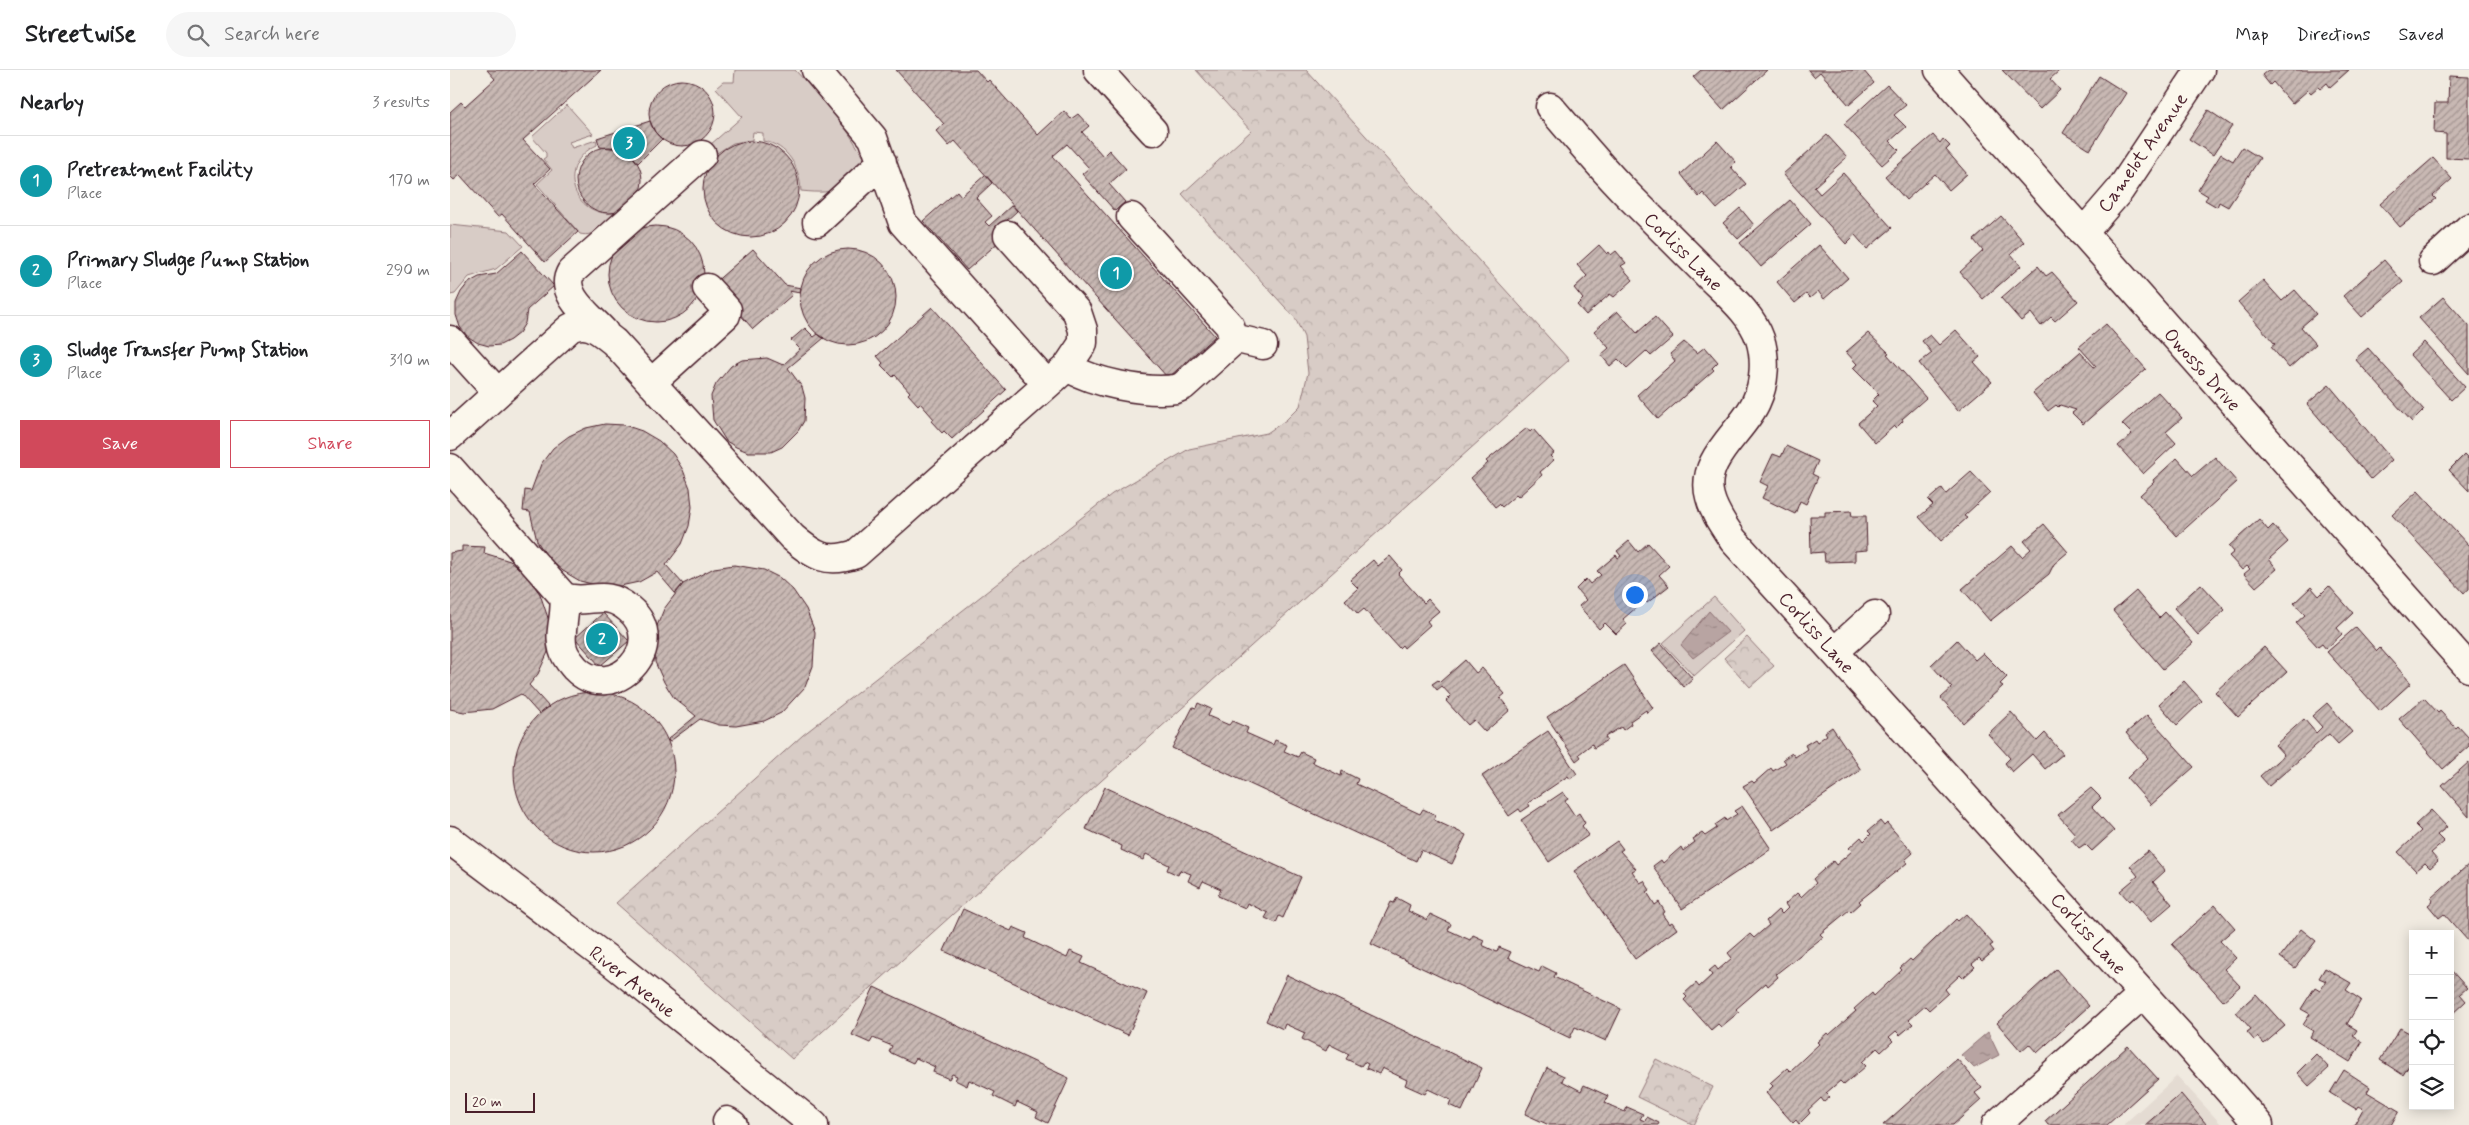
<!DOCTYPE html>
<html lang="en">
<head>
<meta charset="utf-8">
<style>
	body { margin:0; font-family:Mynerve,sans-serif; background:#f6f6f6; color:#202124 }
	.controls { position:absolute; right:15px; bottom:15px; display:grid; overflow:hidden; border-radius:0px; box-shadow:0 2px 12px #0003 }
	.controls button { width:45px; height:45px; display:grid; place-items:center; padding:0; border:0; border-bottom:1px solid #e0e0e0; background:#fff; color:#202124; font:25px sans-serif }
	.scale { position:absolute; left:15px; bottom:12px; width:70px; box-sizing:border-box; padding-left:5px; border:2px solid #4a1f2b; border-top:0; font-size:14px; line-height:18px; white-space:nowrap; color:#4a1f2b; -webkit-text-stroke:4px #fbf7ec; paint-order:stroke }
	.you { position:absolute; left:1184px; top:524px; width:18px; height:18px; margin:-12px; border:4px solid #fff; border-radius:50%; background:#1a73e8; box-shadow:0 0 0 8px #1a73e833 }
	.badge { display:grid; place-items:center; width:32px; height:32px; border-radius:50%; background:#d1495b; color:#fff; font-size:16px; font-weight:700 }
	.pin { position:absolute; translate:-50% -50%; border:2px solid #fff; box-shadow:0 1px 5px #0006 }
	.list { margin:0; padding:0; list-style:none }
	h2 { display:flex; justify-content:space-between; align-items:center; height:65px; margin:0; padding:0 20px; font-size:21px }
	h2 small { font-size:16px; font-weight:400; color:#757577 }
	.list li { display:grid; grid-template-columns:32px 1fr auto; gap:15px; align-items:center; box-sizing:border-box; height:90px; padding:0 20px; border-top:1px solid #e0e0e0 }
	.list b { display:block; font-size:19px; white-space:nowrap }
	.list p { margin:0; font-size:16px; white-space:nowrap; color:#757577 }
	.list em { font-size:16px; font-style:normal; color:#757577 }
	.actions { display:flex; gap:10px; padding:15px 20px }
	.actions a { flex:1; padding:11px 0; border:1px solid #d1495b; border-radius:0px; text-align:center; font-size:18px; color:#d1495b }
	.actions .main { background:#d1495b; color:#fff }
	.icon { flex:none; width:28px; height:28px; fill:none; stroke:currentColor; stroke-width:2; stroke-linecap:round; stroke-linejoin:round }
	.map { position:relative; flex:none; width:2019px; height:1055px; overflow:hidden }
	header { display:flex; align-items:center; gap:30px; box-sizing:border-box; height:70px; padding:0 25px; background:#fff; border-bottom:1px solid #e0e0e0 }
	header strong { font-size:24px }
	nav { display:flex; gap:28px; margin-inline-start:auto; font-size:18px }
	.search { width:350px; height:45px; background:#f6f6f6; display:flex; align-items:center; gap:12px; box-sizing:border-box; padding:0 18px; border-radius:28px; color:#757577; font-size:19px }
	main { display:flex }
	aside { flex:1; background:#fff }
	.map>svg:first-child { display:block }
</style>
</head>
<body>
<header>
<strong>Streetwise</strong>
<div class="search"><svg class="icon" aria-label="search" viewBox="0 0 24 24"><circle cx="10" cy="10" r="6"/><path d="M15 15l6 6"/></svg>Search here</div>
<nav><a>Map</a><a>Directions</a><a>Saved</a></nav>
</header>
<main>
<aside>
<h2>Nearby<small>3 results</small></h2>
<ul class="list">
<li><span class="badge" style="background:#0f9aa8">1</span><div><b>Pretreatment Facility</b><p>Place</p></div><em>170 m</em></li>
<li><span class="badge" style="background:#0f9aa8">2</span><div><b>Primary Sludge Pump Station</b><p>Place</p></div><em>290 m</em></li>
<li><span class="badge" style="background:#0f9aa8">3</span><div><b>Sludge Transfer Pump Station</b><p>Place</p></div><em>310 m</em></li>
</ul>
<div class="actions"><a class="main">Save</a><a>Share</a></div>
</aside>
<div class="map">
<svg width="2019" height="1055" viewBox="0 0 2019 1055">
	<defs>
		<pattern id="park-crowns" width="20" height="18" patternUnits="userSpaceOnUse" patternTransform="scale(1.25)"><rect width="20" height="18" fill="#d8ccc6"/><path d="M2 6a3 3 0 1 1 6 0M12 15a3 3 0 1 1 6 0" fill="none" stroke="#bbafaa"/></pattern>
		<pattern id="water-ripples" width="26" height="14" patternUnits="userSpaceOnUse" patternTransform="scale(1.25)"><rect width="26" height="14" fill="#b8a4a2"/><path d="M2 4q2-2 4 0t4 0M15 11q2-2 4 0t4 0" fill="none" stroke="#988584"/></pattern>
		<pattern id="building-hatch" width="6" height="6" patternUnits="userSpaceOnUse" patternTransform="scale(1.25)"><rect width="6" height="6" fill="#c8b8b3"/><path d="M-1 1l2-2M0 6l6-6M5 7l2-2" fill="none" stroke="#a49592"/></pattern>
	</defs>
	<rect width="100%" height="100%" fill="#f0eae0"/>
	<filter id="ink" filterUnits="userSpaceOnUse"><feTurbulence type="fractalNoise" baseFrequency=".02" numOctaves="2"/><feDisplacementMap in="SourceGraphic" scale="10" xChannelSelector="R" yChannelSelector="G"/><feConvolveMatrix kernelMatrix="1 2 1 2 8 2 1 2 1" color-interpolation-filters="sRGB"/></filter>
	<g filter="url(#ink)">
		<path fill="#e4dbd2" d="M1727 1006 1772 1055H1673Z"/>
		<path fill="#d8ccc6" stroke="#917678" d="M285 0H345L389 48 417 92C391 119 391 125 351 121 350 98 338 75 313 71V63L303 62 302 70 283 73 267 83 260 75 292 47 266 18 273 12H284Z
			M117 35 143 64 119 72 122 78 146 70 147 75C105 94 122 148 166 143 156 153 146 168 130 164L87 114 102 100 93 89 96 87V83L82 67Z
			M0 155 59 161 73 176 46 199 19 207 5 224 0 225Z
			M1264 527 1294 561 1244 606 1213 573Z"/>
		<path fill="url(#park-crowns)" stroke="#917678" d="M746 0H856L1119 290 342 989 166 833 353 665 662 424 739 379 817 363 836 350 850 336 858 303 854 267 845 248 732 124 801 61Z
			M1297 567 1324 596 1300 617 1274 588Z
			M1206 989 1263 1017 1244 1055 1187 1027Z"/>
		<path fill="url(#water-ripples)" stroke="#8c6f72" d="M1259 541 1278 562 1243 588 1231 575Z
			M1538 962 1549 985 1524 998 1511 985Z"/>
		<path fill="url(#building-hatch)" stroke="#4a1f2b" d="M37 0H151L73 70 100 99 84 114 128 162 95 192 52 144 48 147 10 105 4 110 0 106V42L11 32 15 36 45 9Z
			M446 0H526L537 12 539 10 588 65 614 41 621 49 628 44 639 56 632 62 653 86 659 80 676 99 659 114 675 132 665 141 632 104 639 98 617 74 603 86 765 266 718 308 505 71 499 76 486 61 494 54Z
			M1251 0H1317L1273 40 1243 7Z
			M1358 0H1413L1424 13 1399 35 1370 2 1364 7Z
			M1552 0H1607L1609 1 1600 9 1610 20 1590 39Z
			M1818 0H1899L1880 17 1877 13 1870 19 1868 17 1861 23 1858 20 1842 34 1823 12 1820 15 1812 5Z
			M1649 6 1676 23 1640 80 1613 63Z
			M1999 6 2019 7V89L1996 88V64L1984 63 1985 33H1998Z
			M199 43a33 33 0 1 1 66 0a33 33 0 1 1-66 0Z
			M1437 15 1456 35 1444 45 1456 57 1440 71 1449 80 1432 95 1394 54Z
			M1758 40 1782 56 1763 85 1739 69Z
			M200 51 205 62 212 69 188 93 181 84 172 79 150 77 147 68Z
			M1377 65 1397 87 1364 117 1370 124 1393 103 1442 158 1417 179 1405 165 1396 174 1333 104Z
			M1483 65 1490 73 1493 69 1500 76 1496 80 1517 104 1499 120 1485 104 1456 130 1435 106Z
			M1267 71 1286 92 1281 97 1296 114 1267 139 1253 123 1249 127 1231 104Z
			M253 119a48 48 0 1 1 96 0a48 48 0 1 1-96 0Z
			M126 110a33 33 0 1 1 66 0a33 33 0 1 1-66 0Z
			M1792 77 1810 88 1778 137 1769 132 1767 137 1755 130 1758 126 1748 120 1771 84 1783 91Z
			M1983 88 2002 109 1983 126 1986 129 1950 157 1930 134Z
			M535 105 542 113 526 128 542 146 535 152 539 156 562 135 567 141 543 163 550 171 517 200 473 151 507 121 511 126Z
			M1340 130 1361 154 1311 197 1290 173Z
			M1290 138 1304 155 1288 169 1273 153Z
			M1551 146 1574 172 1561 184 1571 196 1533 229 1510 202 1533 181 1524 170Z
			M158 204a48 48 0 1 1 96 0a48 48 0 1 1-96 0Z
			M1149 175 1157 184 1159 182 1161 185 1166 181 1176 193 1171 196 1183 210 1164 227 1160 224 1136 245 1127 235 1133 229 1124 218 1137 206 1127 195Z
			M1369 175 1398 208 1374 229 1368 221 1360 228 1356 224 1345 233 1327 212Z
			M303 179 335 215 351 218 350 223 339 221 342 225 303 259 263 214Z
			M350 227a48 48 0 1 1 96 0a48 48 0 1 1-96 0Z
			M72 181 104 216 77 240 75 253 69 263 60 270 50 275 39 276 28 273 17 266 10 257 6 245V233L11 222 18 213 29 207 46 204Z
			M1934 190 1953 212 1912 247 1893 226Z
			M1588 196 1596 206 1602 202 1628 231 1605 251 1601 247 1591 256 1581 243 1571 251 1551 228Z
			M1813 210 1832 231 1845 220 1866 244 1851 257 1866 274 1839 298 1821 277 1825 274 1788 232Z
			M1993 227 2019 256V304L1969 248Z
			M482 237 556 320 502 369 494 361 492 363 481 351 484 349 470 333 468 335 458 324 460 322 445 305 443 307 431 295 433 293 427 286Z
			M1167 241 1187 263 1205 247 1223 267 1201 286 1196 281 1177 298 1168 289 1160 296 1151 285 1159 278 1144 261Z
			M1656 254 1696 299 1633 354 1622 343 1626 340 1610 335 1608 337 1606 335 1598 341 1583 323 1630 282 1644 297 1646 296 1629 277Z
			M355 258 364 267 368 264 374 268 338 298 352 317 355 328 354 351 348 361 332 377 321 382H298L286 377 276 371 263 350 261 326 266 314 281 296 292 290 317 288 333 295 350 279 341 270Z
			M1506 260 1530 287 1524 292 1542 312 1508 341 1469 293 1482 283 1472 271 1480 265 1489 275Z
			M1418 263 1439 283 1437 284 1476 328 1452 349 1453 351 1446 358 1444 356 1425 373 1408 353 1427 336 1422 331 1429 324 1403 298 1407 294 1396 282Z
			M1234 272 1247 283 1255 277 1268 292 1262 298 1264 300 1208 349 1187 325 1225 291 1220 284Z
			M1974 272 2015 317 2001 330 1960 285Z
			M1918 278 1974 340 1962 352 1905 289Z
			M1879 315 1942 390 1921 409 1857 334Z
			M1708 322 1732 348 1716 362 1726 373 1693 404 1668 376 1682 364 1672 354Z
			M155 354 174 355 192 361 209 371 223 384 233 400 240 418 242 437 239 456 232 474 216 495 233 514 225 523 207 502 189 512 170 516H150L130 511 113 501 98 488 87 471 80 442 73 441 75 420 81 421 91 394 103 378 119 366 136 358Z
			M1077 358 1080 362 1083 359 1104 383 1100 386 1104 390 1090 402 1092 405 1068 427 1066 425 1052 437 1049 434 1045 437 1021 408 1038 393 1036 391Z
			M1336 376 1368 391 1362 404 1368 407 1356 434 1350 431 1345 444 1312 428 1318 416 1310 412 1323 384 1331 387Z
			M2014 385 2019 390V421L1999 400Z
			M1765 387 1787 412 1727 466 1690 425 1704 412 1703 410 1727 388 1743 406Z
			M1521 402 1540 422 1514 446 1517 448 1491 471 1469 447 1483 435 1478 430 1492 418 1496 424Z
			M1968 421 2019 476V519L2014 523 1942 445Z
			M1401 441 1402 446H1416L1417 480 1405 481V491L1375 492 1374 482 1361 483 1360 446H1375V442Z
			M1809 449 1818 460 1823 455 1838 472 1819 489 1827 499 1806 517 1794 504 1800 499 1797 496 1792 500 1779 486 1784 482 1779 476Z
			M1594 454 1618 482 1604 494 1599 504 1540 551 1512 519 1562 476 1572 487 1581 479 1574 471Z
			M1179 471 1188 482 1198 473 1219 496 1209 505 1219 516 1197 533 1195 530 1173 549 1177 554 1166 564 1155 553 1149 559 1129 536 1136 530 1126 519 1136 509 1140 514 1151 505 1147 501 1166 485 1168 488 1171 486 1167 481Z
			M12 476 35 477 34 483 60 491 75 503 90 524 101 557 98 582 88 604 79 615 99 637 89 644 71 624 42 639 14 642 0 639V483L12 481Z
			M940 486 952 500 948 504 974 533 978 529 989 541 977 551 980 555 954 578 952 575 949 578 914 539 908 544 895 530 908 518 900 510 923 490 928 496Z
			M284 495 314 500 330 508 343 520 356 539 365 562 363 596 355 617 331 643 314 651 286 656 269 655 250 649 219 672 218 669 246 646 224 628 214 612 205 592 207 556 214 539 233 514 264 498Z
			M1751 514 1775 540 1748 565 1724 538Z
			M1879 516 1903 543 1887 558 1892 564 1876 579 1872 574 1868 577 1846 553 1855 545 1844 533 1861 517 1869 526Z
			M1686 521 1709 548 1715 542 1743 573 1713 599 1663 541Z
			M153 543 179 571 150 596 125 568Z
			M1906 557 1927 581 1930 578 1961 613 1930 641 1877 582Z
			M1507 570 1525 590 1533 583 1557 607 1550 614 1553 616 1513 653 1491 628 1502 618 1481 595Z
			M1211 573 1243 609 1234 617 1202 581Z
			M1814 577 1837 602 1788 647 1765 622Z
			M1015 590 1026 603 1032 598 1055 624 1050 628 1060 640 1035 662 1024 650 1018 655 996 631 1001 626 992 616 987 620 982 614 988 610 990 612Z
			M1174 595 1203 638 1197 643 1196 640 1180 651 1181 654 1173 660 1171 657 1155 667 1157 670 1144 678 1142 674 1129 684 1131 687 1126 691 1097 647Z
			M1734 611 1752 631 1727 655 1709 634Z
			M64 702a80 80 0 1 1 160 0a80 80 0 1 1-160 0Z
			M1974 628 1988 643 1990 641 2006 658 2008 656 2019 668V676L1993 699 1949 649Z
			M748 633 761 639 758 646 779 655 782 651 798 658 796 663 823 675 825 670 837 675 834 681 848 687 851 682 864 688 862 692 891 706 892 701 908 709 906 714 970 744 973 739 986 745 984 750 1016 765 1002 794 971 780 966 791 722 678 743 637 746 638Z
			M1877 633 1902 662 1888 674 1879 664 1819 716 1810 706 1834 685 1825 675 1854 649 1866 663 1872 657 1862 646Z
			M1561 642 1587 671 1595 663 1613 684 1595 699 1582 684 1562 702 1555 693 1560 688 1538 664Z
			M1697 645 1744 697 1701 735 1677 708 1698 688 1676 663Z
			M1382 657 1411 700 1323 760 1293 716 1302 711 1304 713 1321 698 1323 701 1336 693 1333 689 1342 683 1345 687 1357 679 1355 675 1365 669 1367 672 1377 665 1375 662Z
			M1098 661 1127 704 1120 709 1118 706 1078 733 1080 736 1071 742 1069 739 1059 746 1032 706Z
			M2019 692V747L1992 716Z
			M655 717 851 807 833 848 829 846 826 853 815 848 818 843 797 833 795 838 768 826 771 819 753 811 750 817 738 811 741 804 730 800 728 805 717 800 719 795 696 784 693 790 671 780 672 776 636 759Z
			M1641 718 1651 728 1642 737 1664 761 1642 781 1635 774 1629 778 1621 769 1626 765 1608 745Z
			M1113 722 1118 729 1115 731 1125 746 1129 743 1135 753 1132 756 1139 765 1099 792 1071 750Z
			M1292 736 1321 779 1232 839 1203 796 1211 790 1213 793 1231 777 1233 781 1245 772 1243 769 1252 763 1255 766 1267 758 1265 755 1275 748 1276 751 1287 744 1284 741Z
			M1981 740 1997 757 1987 765 1994 772 1981 783 1988 791 1980 798 1975 793 1966 801 1948 782 1971 761 1965 755Z
			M1430 751 1434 756 1437 753 1463 783 1455 790 1457 793 1409 831 1411 833 1401 842 1399 840 1370 864 1373 867 1326 904 1328 907 1318 916 1316 913 1286 939 1289 942 1271 957 1268 954 1261 960 1234 930 1237 927 1234 924 1246 913 1249 917 1262 905 1259 901 1265 896 1268 900 1282 888 1278 883 1300 864 1304 868 1319 855 1316 851 1328 840 1332 844 1338 838 1335 834 1347 823 1351 827 1366 813 1363 809 1383 791 1386 795 1402 781 1399 778 1411 767 1414 771 1421 764 1418 761Z
			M1167 771 1173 779 1170 781 1186 799 1182 801 1190 813 1194 811 1200 820 1197 822 1205 835 1209 832 1215 842 1212 844 1219 854 1222 852 1227 859 1185 889 1124 801Z
			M1698 781 1715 801 1703 812 1722 834 1701 852 1682 829 1679 831 1670 821 1688 806 1680 796Z
			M2019 794V872L1994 844 1989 848 1978 835 1983 831 1981 828Z
			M947 828 960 835 958 841 977 850 980 844 1001 854 998 860 1020 870 1023 865 1034 870 1032 875 1047 882 1049 877 1061 882 1058 888 1089 902 1092 896 1106 903 1104 907 1171 939 1156 971 1125 957 1120 968 921 874 941 832 944 833Z
			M1765 835 1785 858 1770 871 1786 888 1774 899 1790 916 1773 931 1722 874Z
			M513 839 561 861 563 857 577 863 575 868 617 888 620 881 634 887 631 893 697 923 678 965 494 881Z
			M1516 844 1543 874 1540 876 1544 881 1532 891 1529 888 1522 894 1525 897 1513 908 1510 905 1495 919 1498 923 1479 940 1475 936 1459 950 1463 954 1450 965 1446 961 1439 967 1443 971 1431 982 1427 978 1412 992 1416 996 1394 1015 1390 1011 1376 1023 1380 1027 1374 1032 1371 1028 1358 1040 1360 1043 1349 1054 1346 1050 1343 1053 1316 1023 1323 1016 1320 1013 1337 998 1340 1001 1369 974 1367 972 1377 963 1379 965 1406 941 1404 939 1422 923 1424 926 1452 900 1450 898 1460 889 1462 891 1506 849 1508 851Z
			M1851 859 1866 871 1845 898 1830 887Z
			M1875 898 1901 913 1896 920 1911 930 1897 954 1907 960 1903 966 1912 972 1900 992 1860 967 1863 961 1853 955 1860 944 1851 939 1865 917 1870 920 1876 911 1869 908Z
			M1606 899 1639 936 1587 983 1579 974 1571 981 1547 953Z
			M2000 899 2017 918 2010 924 2016 931 2000 946Z
			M837 905 1032 998 1012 1041 999 1035 1001 1030 978 1019 975 1024 955 1015 957 1010 932 998 929 1004 916 998 918 994 914 992 911 996 896 989 899 984 879 974 876 981 852 969 855 963 835 954 833 959 816 951Z
			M424 917 619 1008 598 1053 586 1047 588 1042 567 1032 565 1037 543 1026 545 1022 519 1010 517 1016 505 1010 507 1006 502 1004 499 1009 483 1002 485 997 466 988 463 993 439 982 442 976 423 968 420 973 402 965Z
			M1806 924 1835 956 1814 974 1808 967 1804 970 1797 962 1801 959 1786 942Z
			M1950 958 1963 965V989L1953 1005 1930 990Z
			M1678 976 1708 1009 1657 1055H1598L1595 1051Z
			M1866 984 1879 998 1859 1016 1847 1003Z
			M1507 989 1532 1018 1525 1023 1531 1030 1503 1055H1433Z
			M1097 998 1114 1006 1112 1011 1131 1021 1134 1015 1158 1026 1155 1033 1175 1042 1177 1037 1193 1044 1190 1049 1195 1051 1197 1047 1209 1053 1208 1055H1099L1075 1044Z
			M1894 1000 1920 1017 1917 1022 1949 1041 1941 1055H1904L1913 1039 1908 1036 1906 1039 1880 1023Z
			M1731 1024 1757 1055H1695Z"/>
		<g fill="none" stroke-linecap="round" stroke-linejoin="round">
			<defs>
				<path id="minor" d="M366 0 423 68 453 153 597 314
					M648 0 703 61
					M1489 0 2019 598
					M1100 37C1126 67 1152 99 1180 127 1205 152 1230 177 1255 202 1274 222 1301 242 1310 269 1316 288 1315 313 1306 332 1293 362 1249 389 1260 427 1264 443 1274 456 1283 470L1731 966 1809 1055
					M367 152 432 92
					M1633 163 1670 120 1750 0
					M1983 191 2019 158
					M154 262C141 247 108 224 121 202L252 85
					M783 268 813 275
					M0 270 47 322
					M617 297C645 313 694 323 726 319L733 316 781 273 783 268 780 256 681 147
					M201 313 276 245 277 240 257 218
					M0 366 120 258C138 249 150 261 164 272L342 467C364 486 377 494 406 484L617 297 633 273V260L627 242 558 165
					M0 398 114 527C139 536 153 517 179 539 221 574 163 637 125 598 120 592 115 587 113 579 108 562 117 545 114 527
					M1385 581 1425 545
					M0 770 164 894 364 1055
					M277 1051 283 1055
					M1546 1055 1693 924"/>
			</defs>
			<use href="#minor" stroke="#4a1f2b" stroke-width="31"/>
			<use href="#minor" stroke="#fbf7ec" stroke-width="28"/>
		</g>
	</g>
	<g text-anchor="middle" stroke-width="4.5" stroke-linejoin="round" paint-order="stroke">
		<g font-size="19" fill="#4a1f2b" stroke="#fbf7ec">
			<text transform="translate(1692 82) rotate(-55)" y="7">Camelot Avenue</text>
			<text transform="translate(1234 181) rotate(45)" y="7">Corliss Lane</text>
			<text transform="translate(1753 299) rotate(48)" y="7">Owosso Drive</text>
			<text transform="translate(1367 562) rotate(48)" y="7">Corliss Lane</text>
			<text transform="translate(1639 863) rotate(48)" y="7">Corliss Lane</text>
			<text transform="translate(183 911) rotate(38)" y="7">River Avenue</text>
		</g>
	</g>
</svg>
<div class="controls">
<button>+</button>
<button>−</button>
<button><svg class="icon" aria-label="locate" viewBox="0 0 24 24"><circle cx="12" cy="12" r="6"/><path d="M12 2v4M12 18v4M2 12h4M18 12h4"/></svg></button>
<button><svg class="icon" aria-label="layers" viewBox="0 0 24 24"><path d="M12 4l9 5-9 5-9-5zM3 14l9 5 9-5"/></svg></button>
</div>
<div class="scale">20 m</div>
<div class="you"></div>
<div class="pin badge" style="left:666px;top:203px;background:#0f9aa8">1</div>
<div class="pin badge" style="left:152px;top:569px;background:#0f9aa8">2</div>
<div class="pin badge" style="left:179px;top:73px;background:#0f9aa8">3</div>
</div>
</main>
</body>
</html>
